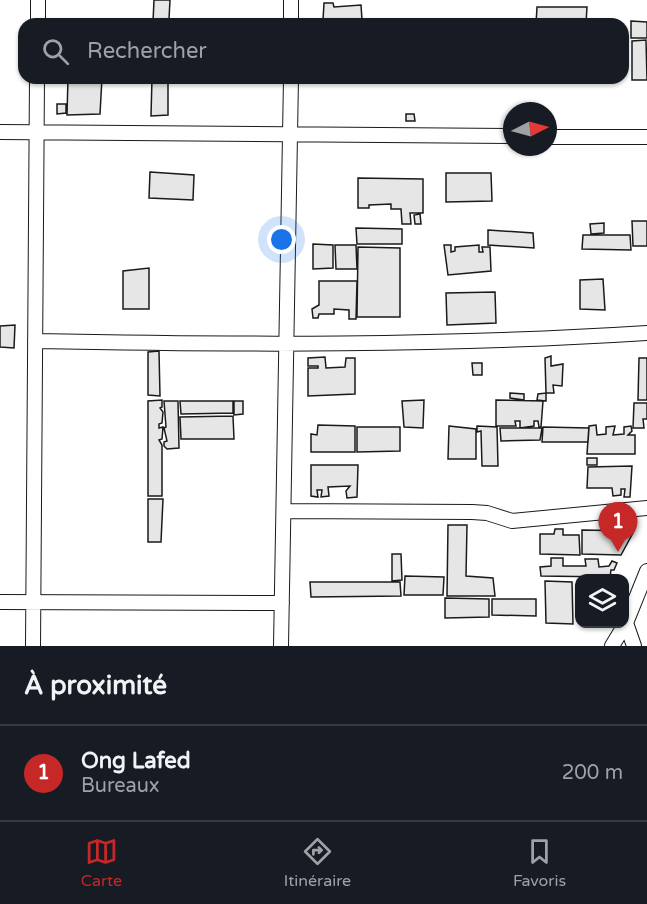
<!DOCTYPE html>
<html lang="fr">
<head>
<meta charset="utf-8">
<style>
	body { margin:0; font-family:"Varela Round",sans-serif; background:#242831; color:#f1f3f6 }
	.controls { position:absolute; right:18px; bottom:18px; display:grid; overflow:hidden; border-radius:12px; box-shadow:0 2px 4px #0004 }
	.controls button { width:54px; height:54px; display:grid; place-items:center; padding:0; border:0; border-bottom:2px solid #363941; background:#171b24; color:#f1f3f6; font:30px sans-serif }
	.compass { position:absolute; left:503px; top:102px; width:54px; height:54px; border-radius:50%; background:#171b24; box-shadow:0 2px 4px #0004; rotate:84deg }
	.you { position:absolute; left:282px; top:240px; width:21px; height:21px; margin:-15px; border:4px solid #fff; border-radius:50%; background:#1a73e8; box-shadow:0 0 0 9px #1a73e833 }
	.badge { display:grid; place-items:center; width:39px; height:39px; border-radius:50%; background:#c62828; color:#fff; font-size:20px; font-weight:700 }
	.pin { position:absolute; translate:-50% -50px; filter:drop-shadow(0 2px 3px #0008) }
	.pin::after { content:''; position:absolute; top:32px; width:21px; height:18px; background:inherit; clip-path:polygon(0 0,100% 0,50% 100%) }
	.list { margin:0; padding:0; list-style:none }
	h2 { display:flex; justify-content:space-between; align-items:center; height:78px; margin:0; padding:0 24px; font-size:26px }
	h2 small { font-size:20px; font-weight:400; color:#9ea1a6 }
	.list li { display:grid; grid-template-columns:39px 1fr auto; gap:18px; align-items:center; box-sizing:border-box; height:96px; padding:0 24px; border-top:2px solid #363941 }
	.list b { display:block; font-size:22px; white-space:nowrap }
	.list p { margin:0; font-size:20px; white-space:nowrap; color:#9ea1a6 }
	.list em { font-size:20px; font-style:normal; color:#9ea1a6 }
	.icon { flex:none; width:33px; height:33px; fill:none; stroke:currentColor; stroke-width:2; stroke-linecap:round; stroke-linejoin:round }
	.map { position:relative; flex:none; width:647px; height:646px; overflow:hidden }
	.search { position:absolute; background:#171b24; box-shadow:0 2px 4px #0004; left:18px; right:18px; top:18px; height:66px; display:flex; align-items:center; gap:15px; box-sizing:border-box; padding:0 21px; border-radius:18px; color:#9ea1a6; font-size:22px }
	.sheet { height:174px; background:#171b24 }
	nav { display:flex; justify-content:space-around; align-items:center; box-sizing:border-box; height:84px; border-top:2px solid #363941; background:#171b24; font-size:16px; color:#9ea1a6 }
	nav a { display:grid; justify-items:center; gap:3px }
	nav .on { color:#c62828 }
	.map>svg:first-child { display:block }
</style>
</head>
<body>
<div class="map">
<svg width="647" height="646" viewBox="0 0 647 646">
	<rect width="100%" height="100%" fill="#fff"/>
	<path fill="#e6e6e6" stroke="#1a1a1a" stroke-width="1.5" d="M154 0H170L169 19 153 22Z
		M324 3H333L334 7 361 5 362 20H323Z
		M537 7H587L586 24H536Z
		M405 20 449 22V24H405Z
		M455 21H492V24H455Z
		M631 21 647 22V38H631Z
		M646 40 647 80H632V41Z
		M68 78H102L100 114 67 115Z
		M152 78H168V115L151 116Z
		M57 104H66V113L57 114Z
		M406 114H414L415 121H406Z
		M150 172 194 175 193 200 149 198Z
		M446 173H491L492 201 446 202Z
		M358 178 423 179V213H410L411 224H402L401 209H391V204L369 205V208H358Z
		M420 214 421 224H415L414 215Z
		M632 221H647V246H633Z
		M604 223V233L591 234 590 224Z
		M356 228 402 229V244H357Z
		M488 230 533 233 534 248 488 245Z
		M583 235H630L631 250 582 249Z
		M313 244 333 245V268L313 269Z
		M335 245H356L357 269H336Z
		M444 245H451V252L455 251V247L479 245V252H483L482 247H490L491 271 448 275Z
		M358 247 400 248V317H357Z
		M149 268V309H123V271Z
		M603 279 605 310 580 309V280Z
		M319 281H357L356 319H349V310L334 309V314H319L318 318H313L312 309 319 305Z
		M495 292 496 323 447 325 446 293Z
		M15 325 14 348 0 347V326Z
		M159 351 160 396 148 395V352Z
		M551 356V366L563 364 562 386 553 385 554 393H546L545 358Z
		M325 357 326 368 345 367 346 358H355V394L308 396V368H318V366H308V358Z
		M639 358H647V400H638Z
		M472 363H482V375H473Z
		M510 393 524 394V400L510 398Z
		M546 393V401L537 400 538 394Z
		M162 400V407L160 408 163 412 162 423 159 424V428L163 427 162 439 159 440 162 445V496H148V401Z
		M424 400 423 428 404 427 402 401Z
		M496 400 543 401 541 427H539L538 421H534V426L520 428V421H515L516 426H496Z
		M164 401H178L179 448 167 449 164 446V442L167 441 164 428 166 427Z
		M180 401H233V413L181 414Z
		M234 401H243V414L234 415Z
		M634 403H647V419H643L644 428H633Z
		M233 416 234 439H181L180 417Z
		M318 425 355 426V452H311V434L317 435Z
		M596 425 597 435 606 434V427L615 426 613 435 624 434V427L631 426 632 431 628 435H635V454H587L589 426Z
		M449 426 476 429V459H448Z
		M477 426 497 427 498 466H482L481 431 477 432Z
		M357 427H400V451L357 452Z
		M543 427 589 428 588 442H542Z
		M500 428H542L540 440 501 441Z
		M587 458H597V465H587Z
		M311 465H358L357 497 347 498 346 491 350 486 328 487 329 496 321 497 322 490H317L318 497 311 496Z
		M632 466 630 497H624L625 489H621V495L613 496 612 488H587L588 467Z
		M148 499H163L161 542H148Z
		M448 525H467L466 576 493 578 495 596H447Z
		M555 529H563V535H579L580 555 540 554V534H554Z
		M582 530 634 531 621 555 582 554Z
		M392 554H401L402 580 392 581Z
		M551 558H563V566H586L585 559H598L599 567 609 566 612 561 617 563 614 570H611L610 577 541 576 540 567 551 566Z
		M405 576 444 577 443 595H404Z
		M545 581 572 582 573 624 546 623Z
		M310 582H400L401 596 311 597Z
		M445 598 489 599V617L445 618Z
		M492 599H536V616L492 615Z"/>
	<g fill="none" stroke-linecap="round" stroke-linejoin="round">
		<defs>
			<path id="minor" d="M291 0V24
				M38 24V0
				M0 132 512 136
				M548 137H647
				M35 341C240 345 443 346 647 333
				M284 511 472 512 487 513 512 521 647 508
				M0 602 282 603
				M626 623 634 646
				M33 646 37 78
				M281 646 291 78
				M612 646 626 623 647 571"/>
		</defs>
		<use href="#minor" stroke="#1a1a1a" stroke-width="16"/>
		<use href="#minor" stroke="#fff" stroke-width="14"/>
	</g>
</svg>
<div class="controls">
<button><svg class="icon" aria-label="layers" viewBox="0 0 24 24"><path d="M12 4l9 5-9 5-9-5zM3 14l9 5 9-5"/></svg></button>
</div>
<svg class="compass" viewBox="-18 -18 36 36"><path d="M0-13l5 13h-10z" fill="#e53935"/><path d="M0 13l5-13h-10z" fill="#9ea1a6"/></svg>
<div class="you"></div>
<div class="pin badge" style="left:618px;top:552px">1</div>
<div class="search"><svg class="icon" aria-label="search" viewBox="0 0 24 24"><circle cx="10" cy="10" r="6"/><path d="M15 15l6 6"/></svg>Rechercher</div>
</div>
<section class="sheet">
<h2>À proximité<small></small></h2>
<ul class="list">
<li><span class="badge">1</span><div><b>Ong Lafed</b><p>Bureaux</p></div><em>200 m</em></li>
</ul>
</section>
<nav>
<a class="on"><svg class="icon" aria-label="map" viewBox="0 0 24 24"><path d="M3 6l6-2 6 2 6-2v14l-6 2-6-2-6 2zM9 4v14M15 6v14"/></svg>Carte</a>
<a><svg class="icon" aria-label="directions" viewBox="0 0 24 24"><path d="M12 3l9 9-9 9-9-9zM9 14v-3h6M13 9l2 2-2 2"/></svg>Itinéraire</a>
<a><svg class="icon" aria-label="saved" viewBox="0 0 24 24"><path d="M7 4h10v16l-5-4-5 4z"/></svg>Favoris</a>
</nav>
</body>
</html>
